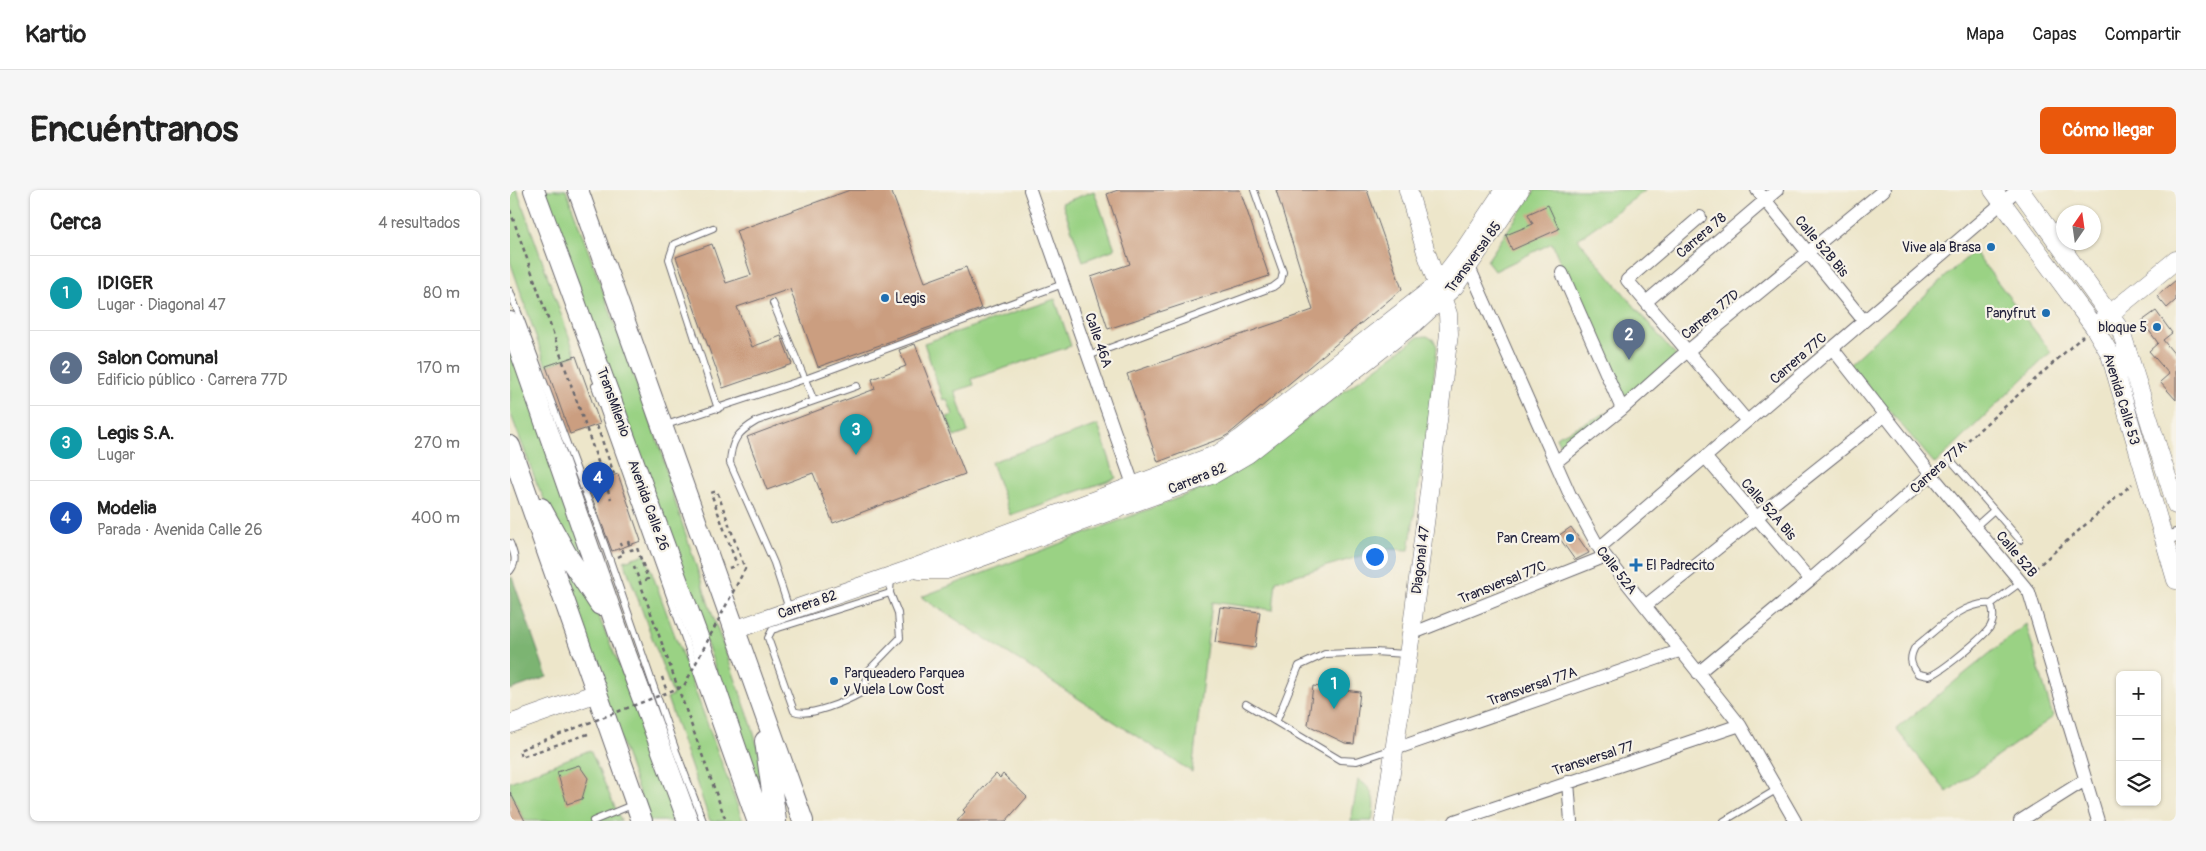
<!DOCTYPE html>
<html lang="es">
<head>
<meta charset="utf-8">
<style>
	body { margin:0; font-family:Pangolin,sans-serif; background:#f6f6f6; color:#222 }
	.controls { position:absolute; right:15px; bottom:15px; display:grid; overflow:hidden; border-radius:8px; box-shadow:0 1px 4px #0004 }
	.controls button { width:45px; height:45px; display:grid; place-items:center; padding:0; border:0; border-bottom:1px solid #e0e0e0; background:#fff; color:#222; font:25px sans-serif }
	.compass { position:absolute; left:1546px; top:15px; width:45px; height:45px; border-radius:50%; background:#fff; box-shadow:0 1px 4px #0004; rotate:13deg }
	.you { position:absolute; left:864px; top:366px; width:18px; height:18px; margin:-12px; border:4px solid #fff; border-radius:50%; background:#1a73e8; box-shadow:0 0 0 8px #1a73e833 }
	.badge { display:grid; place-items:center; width:32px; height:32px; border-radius:50%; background:#ea580c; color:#fff; font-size:16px; font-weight:700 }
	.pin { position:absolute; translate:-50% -41px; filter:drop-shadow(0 1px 2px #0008) }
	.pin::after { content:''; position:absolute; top:26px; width:18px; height:15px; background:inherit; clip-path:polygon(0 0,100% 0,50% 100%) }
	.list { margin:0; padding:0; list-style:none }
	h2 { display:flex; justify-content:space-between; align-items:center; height:65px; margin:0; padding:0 20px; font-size:21px }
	h2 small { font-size:16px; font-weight:400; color:#767676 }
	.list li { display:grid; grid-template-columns:32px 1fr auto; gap:15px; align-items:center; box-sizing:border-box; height:75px; padding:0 20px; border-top:1px solid #e0e0e0 }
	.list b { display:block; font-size:19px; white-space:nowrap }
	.list p { margin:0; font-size:16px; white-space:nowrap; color:#767676 }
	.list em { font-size:16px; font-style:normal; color:#767676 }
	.icon { flex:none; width:28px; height:28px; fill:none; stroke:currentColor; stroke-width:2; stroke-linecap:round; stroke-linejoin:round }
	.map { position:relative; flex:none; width:1666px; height:631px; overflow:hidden; border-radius:8px }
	header { display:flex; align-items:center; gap:30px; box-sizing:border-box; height:70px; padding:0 25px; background:#fff; border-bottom:1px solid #e0e0e0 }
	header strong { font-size:24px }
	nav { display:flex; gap:28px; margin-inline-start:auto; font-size:18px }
	.intro { display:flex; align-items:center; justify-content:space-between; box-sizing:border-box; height:120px; padding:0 30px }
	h1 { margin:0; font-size:35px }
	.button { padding:12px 22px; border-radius:8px; background:#ea580c; color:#fff; font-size:18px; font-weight:700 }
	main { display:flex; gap:30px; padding:0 30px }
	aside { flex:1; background:#fff; border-radius:8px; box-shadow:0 1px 4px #0004 }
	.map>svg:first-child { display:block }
</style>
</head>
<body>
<header>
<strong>Kartio</strong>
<nav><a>Mapa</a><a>Capas</a><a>Compartir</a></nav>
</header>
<div class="intro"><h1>Encuéntranos</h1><a class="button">Cómo llegar</a></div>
<main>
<aside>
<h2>Cerca<small>4 resultados</small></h2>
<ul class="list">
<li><span class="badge" style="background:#0f9aa8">1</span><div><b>IDIGER</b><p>Lugar · Diagonal 47</p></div><em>80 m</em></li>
<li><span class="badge" style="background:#5c6f8a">2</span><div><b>Salon Comunal</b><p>Edificio público · Carrera 77D</p></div><em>170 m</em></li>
<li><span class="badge" style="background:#0f9aa8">3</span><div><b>Legis S.A.</b><p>Lugar</p></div><em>270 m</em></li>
<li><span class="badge" style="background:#1a4fb4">4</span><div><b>Modelia</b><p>Parada · Avenida Calle 26</p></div><em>400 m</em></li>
</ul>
</aside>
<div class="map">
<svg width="1666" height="631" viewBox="0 0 1666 631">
	<rect width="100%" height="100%" fill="#f7f3e8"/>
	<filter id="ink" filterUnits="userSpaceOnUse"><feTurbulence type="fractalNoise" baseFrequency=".02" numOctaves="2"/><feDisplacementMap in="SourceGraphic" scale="10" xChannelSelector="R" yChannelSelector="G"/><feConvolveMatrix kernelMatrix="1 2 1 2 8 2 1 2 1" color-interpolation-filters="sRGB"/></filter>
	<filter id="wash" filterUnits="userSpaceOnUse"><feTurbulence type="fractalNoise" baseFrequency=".0096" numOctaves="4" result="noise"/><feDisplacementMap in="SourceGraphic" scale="20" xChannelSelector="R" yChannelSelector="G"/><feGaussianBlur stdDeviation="1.12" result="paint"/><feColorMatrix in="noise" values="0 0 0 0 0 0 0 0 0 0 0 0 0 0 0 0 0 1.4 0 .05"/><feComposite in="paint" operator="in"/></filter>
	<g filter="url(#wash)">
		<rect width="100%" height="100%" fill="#ede6ca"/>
		<path fill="#9ad284" stroke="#5e7a60" d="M0 0H7L66 166 36 176 0 71Z
			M34 0H56L152 263 159 293 199 415 241 533 253 576 256 619Z
			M1025 0H1136L1068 49 1167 167 1111 216 1053 263 1046 247 1111 216 1042 53 985 81 977 71Z
			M584 1 605 59 573 71 552 13Z
			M1464 61 1541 162 1425 274 1339 174Z
			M545 109 561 156 462 189 464 195 445 201 458 242 444 247 437 227 443 225 437 209 433 210 414 153Z
			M917 146 924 150 927 157 920 223 899 360 875 359 766 391 763 420 702 412 682 582 411 407 712 291 908 147Z
			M0 150 84 389 44 330 27 294 0 222Z
			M588 235 606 288 500 325 481 272Z
			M40 349 81 408 112 482 167 631H139Z
			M135 364 233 631H200L157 508 163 505 114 371Z
			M1516 434 1543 527 1437 602 1386 539Z
			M80 560 111 631H15L0 602V592Z
			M848 590C866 599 865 614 862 631H841Z"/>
		<path fill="#7bb472" stroke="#4e6b56" d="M2 387 37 487 0 500V388Z"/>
		<g id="blocks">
			<path fill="#cb9e80" d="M340 0H381L415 92 456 77 471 119 308 177 280 99 227 117 242 157 271 146 282 174 213 198 166 67 202 54 216 93 241 85 226 41Z
				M608 0H730L759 86 598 139 581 87 620 74 597 4Z
				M766 0H857L892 99 719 244 712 248 648 272 617 184 803 120Z
				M1038 15 1049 39 1002 60 996 45 1023 34 1018 24Z
				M1666 90V110L1657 118 1647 106Z
				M1646 121 1662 143 1653 150 1666 166V210L1650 192 1659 184 1639 161 1648 153 1632 131Z
				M405 154 455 284 323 333 303 283 257 300 237 247 365 199 362 189 396 176 389 160Z
				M66 166 90 234 60 244 36 176Z
				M108 284 131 351 102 361 77 294Z
				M1061 337 1079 363 1065 370 1048 346Z
				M710 417 750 422 745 458 705 452Z
				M803 496 850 502 844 554 835 553 798 535Z
				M69 575 78 588 72 609 57 614 47 582Z
				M486 584 490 588 493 584 517 607 496 631H447L455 622 453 620Z
				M0 602 15 631H0Z"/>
		</g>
	</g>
	<g filter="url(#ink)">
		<use href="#blocks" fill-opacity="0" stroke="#69676d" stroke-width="1"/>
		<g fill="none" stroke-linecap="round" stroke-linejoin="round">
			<defs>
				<path id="lane" d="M203 38 164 54 159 69 208 219
					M0 101 94 353 166 561 193 631
					M263 113 304 211
					M578 166 763 97 771 91 773 82 744 0
					M85 196 240 631
					M153 236 295 189 553 94
					M1439 268 1510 350
					M1465 337 1484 320
					M0 353C4 364 8 371 0 381
					M380 403 388 423 390 448 358 481 355 498 351 503C337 511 298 528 284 521L258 448 262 440 380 403 381 387
					M1481 414C1484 422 1485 429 1480 437 1475 446 1429 484 1419 486 1416 486 1411 484 1408 484 1400 474 1399 468 1405 457 1426 441 1452 411 1481 414L1511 392
					M279 419 264 373 220 273C221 250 228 242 247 231L347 196
					M736 514 830 570 847 571 883 559
					M767 530 789 476 815 464 864 462 896 464
					M83 631 122 615
					M1214 631 1266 600"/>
				<path id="street" d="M520 0 626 303
					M1247 0 1354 131
					M1190 27 1117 90 1237 231
					M959 77 1060 305 1089 358 1230 535 1285 631
					M1052 83 1112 219
					M1136 112 1267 0
					M1322 158 1421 284 1519 402 1588 631
					M1195 267 1300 390
					M1046 272 1112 219 1168 169 1374 0
					M1654 349 1666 345
					M1089 358 1507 0
					M1135 416 1375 225
					M901 444 1094 367
					M1188 483 1300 390 1421 284
					M885 559 1169 461
					M1058 592 1061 631
					M945 631 1230 535
					M1510 631 1575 590"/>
				<path id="secondary" d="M1483 0 1584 137 1600 164 1666 390
					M1510 0 1611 141 1666 315
					M1590 132 1666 70
					M409 380H436L704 284 738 264 906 132 945 96 1010 0
					M224 440 398 380 708 264 730 249 928 94 954 60 994 0
					M0 534 87 503
					M874 631 901 444 939 144 938 124 916 62 898 0"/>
				<path id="primary" d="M24 0 188 447 251 631
					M68 0 293 631
					M0 132 116 464 178 631
					M0 256 132 631
					M31 318 57 365 90 415
					M255 551 266 631"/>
			</defs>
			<use href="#lane" stroke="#69676d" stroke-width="8"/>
			<use href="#street" stroke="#69676d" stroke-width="14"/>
			<use href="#secondary" stroke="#69676d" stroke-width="19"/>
			<use href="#primary" stroke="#69676d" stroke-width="22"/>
			<path stroke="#69676d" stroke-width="2.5" stroke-dasharray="4 4" stroke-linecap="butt" d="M0 20 101 309
				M87 236 104 284
				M1446 261 1573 146
				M118 351 121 360 127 358 138 389 130 392
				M108 367 114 364 110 353
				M124 376 216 631
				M219 378 227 375
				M1519 384 1622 294
				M152 487 157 502"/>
			<use href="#lane" stroke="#fff" stroke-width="6"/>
			<use href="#street" stroke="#fff" stroke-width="12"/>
			<use href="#secondary" stroke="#fff" stroke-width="18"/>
			<use href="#primary" stroke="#fff" stroke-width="20"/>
			<path stroke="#69676d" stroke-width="2.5" stroke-dasharray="4 4" stroke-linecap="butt" d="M78 544 11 567 9 560 174 496 235 379 207 301 201 303 227 375"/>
		</g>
	</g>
	<g fill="#1f6fb2" stroke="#f7f3e8" stroke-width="2">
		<circle cx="1481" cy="57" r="5"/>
		<circle cx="375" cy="108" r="5"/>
		<circle cx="1536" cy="123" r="5"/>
		<circle cx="1647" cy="137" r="5"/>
		<circle cx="1060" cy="348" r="5"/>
		<path d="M1123.5 367.5h5v5h5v5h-5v5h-5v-5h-5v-5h5z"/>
		<circle cx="324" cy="491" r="5"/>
	</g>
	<g text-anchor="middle" stroke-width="4.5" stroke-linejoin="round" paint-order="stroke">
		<g font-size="14" fill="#22223b" stroke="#f7f3e8">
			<text transform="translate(1191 45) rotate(-41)" y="5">Carrera 78</text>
			<text transform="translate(1312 56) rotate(50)" y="5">Calle 52B Bis</text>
			<text transform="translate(963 67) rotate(-54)" y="5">Transversal 85</text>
			<text transform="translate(1200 124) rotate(-39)" y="5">Carrera 77D</text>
			<text transform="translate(589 150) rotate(71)" y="5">Calle 46A</text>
			<text transform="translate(1288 168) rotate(-41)" y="5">Carrera 77C</text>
			<text transform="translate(1612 209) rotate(73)" y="5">Avenida Calle 53</text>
			<text transform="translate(104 212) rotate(70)" y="5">TransMilenio</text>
			<text transform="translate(1428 277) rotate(-42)" y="5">Carrera 77A</text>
			<text transform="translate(687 288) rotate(-22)" y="5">Carrera 82</text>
			<text transform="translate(139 315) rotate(70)" y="5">Avenida Calle 26</text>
			<text transform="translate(1259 319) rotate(49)" y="5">Calle 52A Bis</text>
			<text transform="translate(1507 364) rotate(50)" y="5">Calle 52B</text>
			<text transform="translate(910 370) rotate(-83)" y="5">Diagonal 47</text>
			<text transform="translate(1107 380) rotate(52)" y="5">Calle 52A</text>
			<text transform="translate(992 392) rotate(-22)" y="5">Transversal 77C</text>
			<text transform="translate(297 414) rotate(-19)" y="5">Carrera 82</text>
			<text transform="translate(1022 496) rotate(-19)" y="5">Transversal 77A</text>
			<text transform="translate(1083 568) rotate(-18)" y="5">Transversal 77</text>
		</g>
		<g font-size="14" fill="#22223b" stroke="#f7f3e8" text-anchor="end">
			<text x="1471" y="62">Vive ala Brasa</text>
			<text x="385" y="113" text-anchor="start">Legis</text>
			<text x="1526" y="128">Panyfrut</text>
			<text x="1637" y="142">bloque 5</text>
			<text x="1050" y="353">Pan Cream</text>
			<text x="1136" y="380" text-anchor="start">El Padrecito</text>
			<text x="334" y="488" text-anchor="start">Parqueadero Parquea<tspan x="334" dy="16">y Vuela Low Cost</tspan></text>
		</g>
	</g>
</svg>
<div class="controls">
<button>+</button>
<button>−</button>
<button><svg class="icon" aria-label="layers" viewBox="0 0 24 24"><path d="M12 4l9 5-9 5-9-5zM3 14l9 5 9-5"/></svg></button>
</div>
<svg class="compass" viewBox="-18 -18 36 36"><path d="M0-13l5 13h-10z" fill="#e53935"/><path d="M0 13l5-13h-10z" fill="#767676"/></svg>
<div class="you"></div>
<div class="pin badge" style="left:824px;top:519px;background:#0f9aa8">1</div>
<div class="pin badge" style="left:1119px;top:170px;background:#5c6f8a">2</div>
<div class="pin badge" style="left:346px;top:265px;background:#0f9aa8">3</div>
<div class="pin badge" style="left:88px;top:313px;background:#1a4fb4">4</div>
</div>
</main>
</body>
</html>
